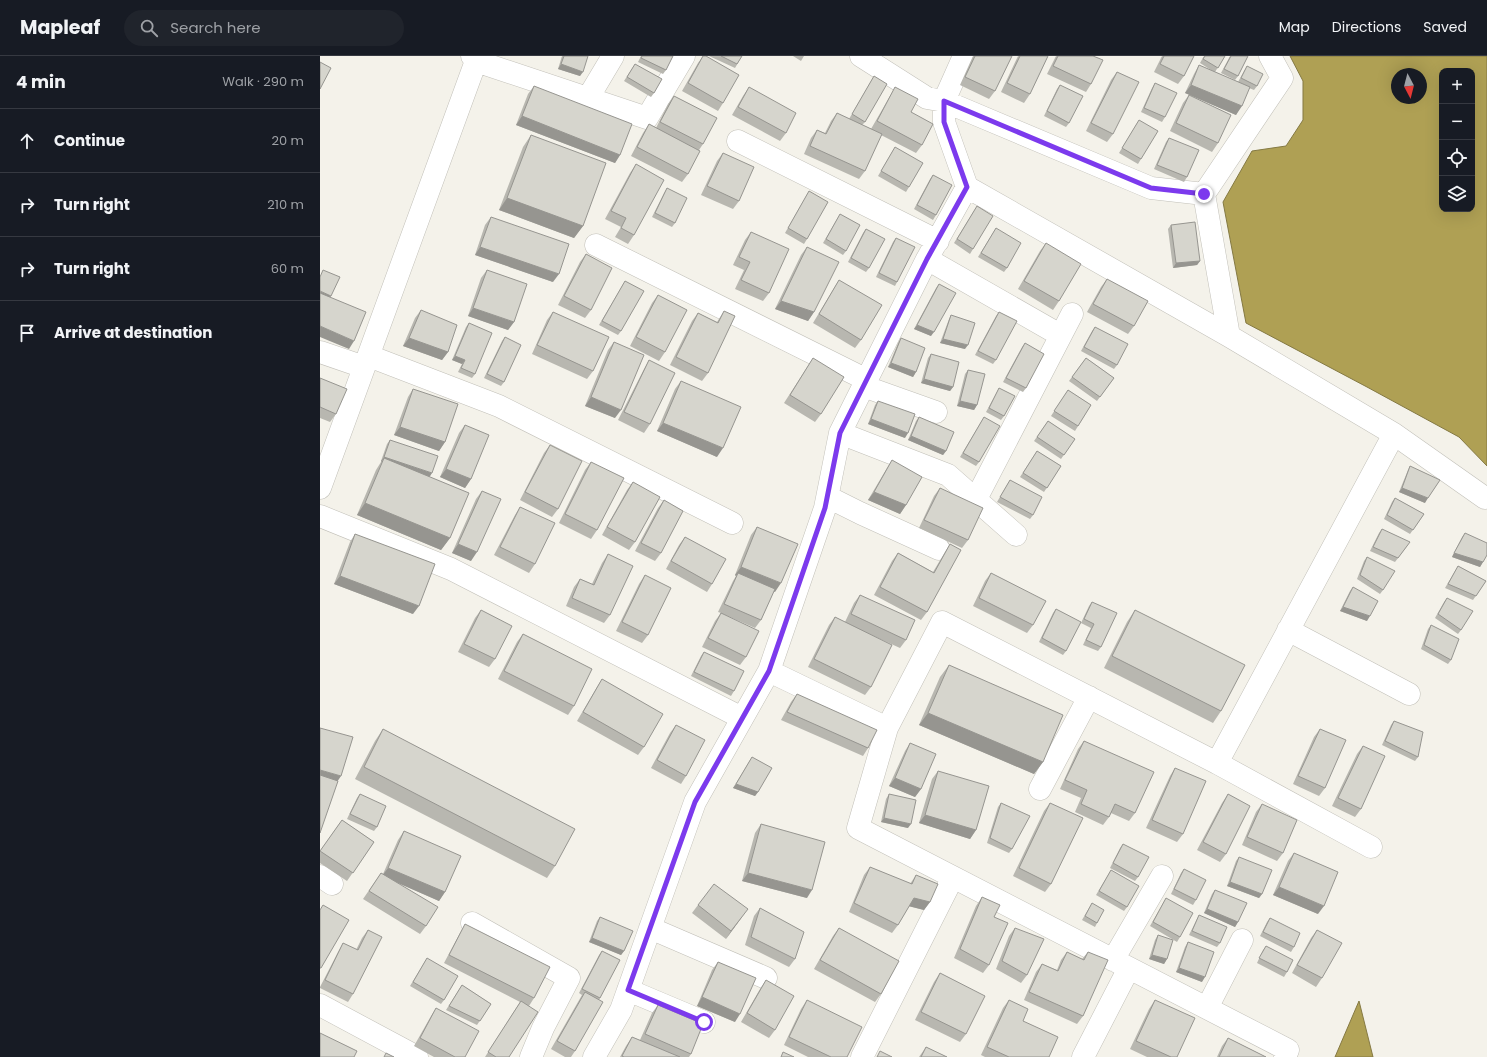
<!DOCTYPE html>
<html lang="en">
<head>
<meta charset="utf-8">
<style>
	body { margin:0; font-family:Poppins,sans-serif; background:#20242c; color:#f1f3f6 }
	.controls { position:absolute; right:12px; top:12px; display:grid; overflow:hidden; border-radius:8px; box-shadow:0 4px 16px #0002 }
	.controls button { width:36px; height:36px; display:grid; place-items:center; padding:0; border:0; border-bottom:1px solid #363941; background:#171b24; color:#f1f3f6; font:20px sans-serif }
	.compass { position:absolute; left:1071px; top:12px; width:36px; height:36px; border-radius:50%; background:#171b24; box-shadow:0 4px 16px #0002; rotate:173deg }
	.stop { position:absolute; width:12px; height:12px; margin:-9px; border:3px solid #7c3aed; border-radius:50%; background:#fff }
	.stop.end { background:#7c3aed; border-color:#fff; box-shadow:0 1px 4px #0008 }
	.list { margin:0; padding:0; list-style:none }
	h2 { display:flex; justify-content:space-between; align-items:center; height:52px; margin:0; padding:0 16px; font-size:17px }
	h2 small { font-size:13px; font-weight:400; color:#9ea1a6 }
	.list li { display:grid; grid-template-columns:26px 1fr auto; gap:12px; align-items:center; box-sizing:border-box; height:64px; padding:0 16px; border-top:1px solid #363941 }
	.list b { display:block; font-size:15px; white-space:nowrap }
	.list em { font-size:13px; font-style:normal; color:#9ea1a6 }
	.icon { flex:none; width:22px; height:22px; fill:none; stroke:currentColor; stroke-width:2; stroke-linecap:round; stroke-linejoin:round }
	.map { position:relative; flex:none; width:1167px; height:1001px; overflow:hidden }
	header { display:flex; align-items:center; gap:24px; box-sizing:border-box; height:56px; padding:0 20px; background:#171b24; border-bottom:1px solid #363941 }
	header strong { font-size:19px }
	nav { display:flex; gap:22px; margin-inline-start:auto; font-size:14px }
	.search { width:280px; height:36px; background:#20242c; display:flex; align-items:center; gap:10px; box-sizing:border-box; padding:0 14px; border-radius:22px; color:#9ea1a6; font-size:15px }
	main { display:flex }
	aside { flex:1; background:#171b24 }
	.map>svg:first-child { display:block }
</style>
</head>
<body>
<header>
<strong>Mapleaf</strong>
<div class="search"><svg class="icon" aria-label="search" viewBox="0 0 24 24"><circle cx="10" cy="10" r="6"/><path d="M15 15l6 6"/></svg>Search here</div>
<nav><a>Map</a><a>Directions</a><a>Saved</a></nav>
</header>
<main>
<aside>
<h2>4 min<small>Walk · 290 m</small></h2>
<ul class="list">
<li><svg class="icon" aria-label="ahead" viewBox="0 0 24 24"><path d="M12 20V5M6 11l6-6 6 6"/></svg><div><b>Continue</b></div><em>20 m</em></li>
<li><svg class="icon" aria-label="right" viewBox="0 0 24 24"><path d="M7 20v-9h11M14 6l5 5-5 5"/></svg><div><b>Turn right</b></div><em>210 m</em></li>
<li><svg class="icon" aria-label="right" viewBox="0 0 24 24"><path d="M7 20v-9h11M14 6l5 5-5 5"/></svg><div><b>Turn right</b></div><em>60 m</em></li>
<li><svg class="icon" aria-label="arrive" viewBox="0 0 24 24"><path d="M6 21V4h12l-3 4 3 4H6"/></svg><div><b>Arrive at destination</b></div></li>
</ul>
</aside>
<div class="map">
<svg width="1167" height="1001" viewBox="0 0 1167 1001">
	<rect width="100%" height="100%" fill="#f4f2ea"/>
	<path fill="#afa054" stroke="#847943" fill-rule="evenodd" d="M970 0H1167V410L1139 381 1047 331 926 267 903 146 932 95 966 90 983 64V25ZM1122 15H1152V153H1122ZM1077 18H1101V42H1077Z
		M1039 945 1053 1001H1015Z"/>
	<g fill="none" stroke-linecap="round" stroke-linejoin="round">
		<defs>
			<path id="minor" d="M541 0 607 42 624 45 831 132 884 138 909 280
				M156 5 327 62 364 0
				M268 42 293 0
				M418 85 618 185
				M647 131 909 280 1074 378 1165 442
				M884 138 962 22 950 0
				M276 189 547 324
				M607 203 740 279
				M0 296 44 311
				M49 300 179 350 412 467
				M543 330 616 356
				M520 377 628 419 696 479
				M0 432 156 5 152 0
				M508 441 540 457 619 493
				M656 443 752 258
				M0 460 131 513 422 662
				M968 574 1089 638
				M449 615 567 672
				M897 707 1074 378
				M720 733 769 641
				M0 820 12 828
				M152 867 249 922 223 972 211 1001
				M330 872 446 922
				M793 904 842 820
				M308 934 384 966
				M0 949 97 1001
				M887 952 922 884
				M274 1001 301 954 375 746 449 615 505 452 520 377 607 203 647 131 624 66V45L644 0
				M542 1001 633 821
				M763 1001 809 912
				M965 1001 968 994 538 772 567 672 622 566 897 707 1051 791"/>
		</defs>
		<use href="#minor" stroke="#c2c0b9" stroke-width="23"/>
		<use href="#minor" stroke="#fff" stroke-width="22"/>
	</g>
	<path fill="#b8b7b0" d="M242 0H268L260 20 238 13Z
		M321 0H353L346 14 343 18 318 6Z
		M383 0 403 47 398 55 362 35 378 7Z
		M389 0H422L415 12Z
		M473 0H484L481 5Z
		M653 0H692L675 35 669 43 640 29Z
		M698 0H728L710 38 704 47 681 36Z
		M736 0H773L771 28 766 36 727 18Z
		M842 0H874L864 20 858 28 834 16Z
		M884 0H905L895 16 918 26 924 15 927 10 937 30 934 34 929 32 916 59 865 37 874 18 879 9 894 16 880 7Z
		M910 0H928L918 20 915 24 901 17Z
		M315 8 334 37 331 41 304 25Z
		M797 16 793 78 787 86 766 75 791 24Z
		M554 20 545 66 542 69 551 73 570 40 575 31 591 56 602 89 596 97 561 79 545 115 539 123 484 98 491 82 497 74 505 77 511 65 517 57 529 63Z
		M835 27 845 61 842 66 821 56 832 32Z
		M740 29 749 67 746 71 724 60 737 33Z
		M214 30 300 99 295 107 196 69 208 38Z
		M429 31 466 77 460 85 412 59 423 40Z
		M869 39 898 87 892 96 850 75 863 47Z
		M354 40 383 88 379 94 368 118 362 126 311 100 323 77 329 68 336 72 348 48Z
		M819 64 821 103 818 108 799 97Z
		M211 79 263 170 254 182 179 154 203 91Z
		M849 82 867 121 864 126 834 113 846 86Z
		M575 91 589 131 586 136 558 120Z
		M403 97 419 145 413 153 381 139 397 105Z
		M316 108 314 179 308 188 295 181 301 171 285 163 310 117Z
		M613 119 616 159 613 164 594 153 610 123Z
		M347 132 355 167 352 171 332 161 344 137Z
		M489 135 487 183 484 188 465 177Z
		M657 150 653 193 650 198 634 187Z
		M520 158 526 195 523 199 503 187Z
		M171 161 233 226 155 199 165 169Z
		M851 169 880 205 877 209 853 212 848 173Z
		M676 172 687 212 684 216 658 201Z
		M546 173 549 212 546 216 528 206 543 177Z
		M431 176 449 237 443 245 415 233 424 214 413 209 425 184Z
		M576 182 577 226 575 230 556 221 573 186Z
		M726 187 739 245 733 254 698 233 720 195Z
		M487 191 494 256 488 265 455 253 481 199Z
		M266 198 271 254 265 262 238 249 260 206Z
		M167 214 194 266 188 274 148 260 161 222Z
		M787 223 814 270 808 278 767 256 781 231Z
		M519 224 541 284 535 292 493 267 514 232Z
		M305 225 301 275 298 279 279 269Z
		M619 228 611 280 594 273 616 232Z
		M338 239 345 296 339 305 310 290 332 247Z
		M101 254 128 296 122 304 83 290 95 262Z
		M404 255 388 317 382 325 350 309 372 265 378 257 397 266Z
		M233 256 273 315 267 323 212 298 227 264Z
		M679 256 676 304 673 308 655 299 676 260Z
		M631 259 645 293 620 287 629 263Z
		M149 267 155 318 152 322 138 316 142 308 132 304 146 271Z
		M775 271 797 309 794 313 761 295 772 275Z
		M185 281 184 326 181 330 164 322 182 285Z
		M581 282 596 316 593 321 568 311 578 287Z
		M294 286 295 362 265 350 288 294Z
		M705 287 706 332 703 336 683 326 702 291Z
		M611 298 633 331 630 335 601 327 608 302Z
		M493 302 501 358 495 366 464 347Z
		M766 302 794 322 777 345 749 325Z
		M329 304 330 368 324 377 298 364 324 313Z
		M648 314 657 349 654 354 637 350 645 318Z
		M0 322 16 358 10 366 0 362Z
		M361 325 397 401 337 375 355 333Z
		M679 332 684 360 681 364 666 356Z
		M93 333 125 386 119 395 74 379 88 341Z
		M748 334 771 349 755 375 731 360Z
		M558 345 585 382 548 368 555 349Z
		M599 361 626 395 623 399 588 384 596 365Z
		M664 361 659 406 656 410 640 401Z
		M728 365 755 383 741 403 714 385Z
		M145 369 151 423 145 432 120 421 139 377Z
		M70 384 130 482 121 494 37 459 56 414 61 406V405L67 388Z
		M230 389 238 453 232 461 200 444 224 397Z
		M717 395 741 410 724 436 700 421Z
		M572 404 586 449 580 458 548 444 567 412Z
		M271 406 277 474 271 483 239 467 265 414Z
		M1090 410 1105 447 1079 436 1088 414Z
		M690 424 713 459 710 463 677 446Z
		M313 426 315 486 309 494 282 479 307 434Z
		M620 432 648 484 642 492 599 472 614 440Z
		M162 435 151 505 132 497 156 443Z
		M1075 442 1104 458 1090 478 1064 463 1072 446Z
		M344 444 341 497 335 505 315 495 338 452Z
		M200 451 215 508 209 517 174 499 195 459Z
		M437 471 455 536 454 535 441 564 435 572 403 558 426 601 420 609 382 591 395 565 401 557 398 556 413 525 416 520 415 519 431 479Z
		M1062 473 1087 490 1075 506 1050 495 1059 477Z
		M1145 477 1163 506 1160 511 1132 501 1142 481Z
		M35 478 93 558 14 528 30 486Z
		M365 481 392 528 387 536 346 513 359 489Z
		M630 488 607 556 601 564 554 539 572 505 578 497 613 516 625 496Z
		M288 498 290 559 284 567 246 550 254 531 260 523 272 528 282 507Z
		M1047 501 1063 534 1060 538 1037 523 1044 505Z
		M1138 510 1166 525 1153 544 1125 532Z
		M671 517 713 569 707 577 653 550 665 525Z
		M325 519 328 579 322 587 296 575 319 528Z
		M1033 531 1047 565 1020 555 1030 535Z
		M540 539 586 584 580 592 547 577 551 631 545 639 488 611 509 569 515 561 525 566 534 547Z
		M1127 542 1141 574 1138 578 1115 562 1124 546Z
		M772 546 781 591 778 595 763 589 771 572 761 567 769 550Z
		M736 553 746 595 743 599 719 586 733 557Z
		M161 554 175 603 169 611 138 596 155 562Z
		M815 554 901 655 893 667 784 612 807 566Z
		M1111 569 1131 604 1128 608 1101 593 1108 573Z
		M203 578 254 650 248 659 178 623 197 586Z
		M384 596 414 635 411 640 371 620 381 600Z
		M629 609 723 706 714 718 599 669 620 621Z
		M282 623 324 691 318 699 257 665 277 631Z
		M477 638 548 692 543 700 461 664 471 646Z
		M1074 665 1098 701 1095 705 1062 689 1071 669Z
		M356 669 366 720 361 728 331 712 350 677Z
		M63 673 235 810 227 822 35 723 55 685Z
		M1000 673 1005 732 999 740 973 728 994 681Z
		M764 685 815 757 809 765 791 757 789 761 783 769 755 756 761 742 740 733 758 693Z
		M590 687 601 733 595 741 569 730 585 695Z
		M1043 690 1041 753 1035 761 1012 750 1037 698Z
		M432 701 438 736 435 740 413 732Z
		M855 712 863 778 857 786 826 772 850 720Z
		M618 715 656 774 650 783 599 767 612 723Z
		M40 738 57 771 54 775 27 763 37 742Z
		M569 738 588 772 561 766 566 743Z
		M908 738 906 798 900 806 877 794 902 747Z
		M681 747 692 793 689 797 667 787 678 751Z
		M730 747 731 828 725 836 693 820 724 755Z
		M942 748 963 797 957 805 922 789 936 756Z
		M22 764 54 786 27 825 0 807V795Z
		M441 768 487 842 422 825 435 777Z
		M84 775 125 836 119 845 78 827 106 870 100 878 43 843 61 817 63 818 78 784Z
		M803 788 818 821 815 825 790 812 800 792Z
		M974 797 998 858 953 839 968 805Z
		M919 801 942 838 939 842 907 830 916 805Z
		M550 811 590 828 596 819 610 846 604 854 589 850 578 869 572 877 529 856 544 819Z
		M864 813 876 844 873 849 851 838 861 817Z
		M791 814 807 851 804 855 776 839Z
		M895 834 918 866 915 871 884 857 892 838Z
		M662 841 674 861 669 909 663 917 634 902 656 850Z
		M846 842 860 881 857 886 830 870Z
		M772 847 777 867 775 871 762 864Z
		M378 849 422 861 406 883 372 857Z
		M440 852 475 903 469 911 425 889 434 860Z
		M879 859 900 887 897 891 869 879Z
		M280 861 304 895 301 899 269 886 277 865Z
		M950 862 974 891 971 896 940 880 947 866Z
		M145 868 214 942 209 950 189 1001H165L200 946 124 907 140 877Z
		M519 872 561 938 555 946 494 913 513 880Z
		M695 872 707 919 701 927 676 913 689 880Z
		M48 874 33 938 28 946 0 932V931L18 896 23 887 36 894 42 882Z
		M997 874 1002 922 996 931 972 917 991 882Z
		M838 879 847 903 844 908 829 903 835 884Z
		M868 886 882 926 856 916 865 891Z
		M946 890 967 916 964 921 937 907 943 894Z
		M282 895 280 942 255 995 251 1001H245L231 993 262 939 259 937 279 899Z
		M747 896 762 903 768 896 763 960 757 968 704 944 716 916 722 908 737 914 741 904Z
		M107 902 124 944 121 948 90 930Z
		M398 906 415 966 377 950 392 914Z
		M620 917 646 978 640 986 595 964 614 926Z
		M446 924 455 974 449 982 421 966 440 933Z
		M142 929 171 948 157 969 126 954Z
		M487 944 527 1001H488L464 989 481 953Z
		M689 944 703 965 729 1001H665L661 999 683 952Z
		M835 944 857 1001H827L810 993 829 953Z
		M338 949 371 998 369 1001H300L306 990 312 981 320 984 332 957Z
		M116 952 145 1001H114L94 990 111 960Z
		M908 982 946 1001H897L902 990Z
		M606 991 627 1001H599Z"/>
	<path fill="#969590" d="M241 8 263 16 260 20 238 13Z
		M871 29 922 50 916 59 865 37Z
		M202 60 300 99 295 107 196 69Z
		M187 142 263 170 254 182 179 154Z
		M160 191 239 218 233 226 155 199Z
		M880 205 877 209 853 212 856 207Z
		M0 235 11 240 9 244 0 240Z
		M461 245 494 256 488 265 455 253Z
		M153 252 194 266 188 274 148 260Z
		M597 269 614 276 611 280 594 273Z
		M0 270 34 285 29 293 0 281Z
		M89 282 128 296 122 304 83 290Z
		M623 283 648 289 645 293 620 287Z
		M135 300 145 304 142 308 132 304Z
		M571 307 596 316 593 321 568 311Z
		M604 323 633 331 630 335 601 327Z
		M271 341 301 354 295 362 265 350Z
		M640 345 657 349 654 354 637 350Z
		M551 363 588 377 585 382 548 368Z
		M343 367 403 392 397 401 337 375Z
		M80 371 125 386 119 395 74 379Z
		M591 380 626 395 623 399 588 384Z
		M64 401 112 417 109 422 64 402 61 406V405Z
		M126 413 151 423 145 432 120 421Z
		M1082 432 1108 442 1105 447 1079 436Z
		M554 436 586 449 580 458 548 444Z
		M45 447 130 482 121 494 37 459Z
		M138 488 157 496 151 505 132 497Z
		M1134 497 1163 506 1160 511 1132 501Z
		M421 511 461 527 455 536 417 520 418 517 416 520 415 519Z
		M20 520 99 550 93 558 14 528Z
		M1023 551 1050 560 1047 565 1020 555Z
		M608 657 723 706 714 718 599 669Z
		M0 714 21 720 15 729 0 724Z
		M575 722 601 733 595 741 569 730Z
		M416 728 438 736 435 740 413 732Z
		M605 759 656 774 650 783 599 767Z
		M564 762 591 768 588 772 561 766Z
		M68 812 125 836 119 845 62 820Z
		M428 817 492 834 487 842 422 825Z
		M910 826 942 838 939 842 907 830Z
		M959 831 1004 850 998 858 953 839Z
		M594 842 610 846 604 854 588 850Z
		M428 853 422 861 406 883 411 875Z
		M887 853 918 866 915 871 884 857Z
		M272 882 304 895 301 899 269 886Z
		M832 899 847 903 844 908 829 903Z
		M859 912 885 921 882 926 856 916Z
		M382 941 420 958 415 966 377 950Z"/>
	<path fill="#d6d5cd" stroke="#969590" d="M244 0H268L263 16 241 8Z
		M322 0H353L346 14 321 2Z
		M383 0H386L419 19 403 47 368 27Z
		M401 0H422L417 8Z
		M655 0H692L675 35 645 21Z
		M700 0H728L710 38 687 27Z
		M738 0H773L783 4 771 28 733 10Z
		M844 0H874L864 20 840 8Z
		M885 0H905L898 12 883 3Z
		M911 0H928L918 20 904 13Z
		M0 6 11 12 0 33Z
		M315 8 342 23 334 37 307 21Z
		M879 9 930 31 922 50 871 29Z
		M927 10 943 18 937 30 921 22Z
		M797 16 819 26 793 78 771 67Z
		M554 20 567 28 545 66 532 58Z
		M835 27 857 37 845 61 824 52Z
		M740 29 763 40 749 67 727 55Z
		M214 30 312 68 300 99 202 60Z
		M429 31 476 57 466 77 418 51Z
		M575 31 598 43 591 56 613 68 602 89 557 65Z
		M869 39 911 59 898 87 856 67Z
		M354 40 397 62 383 88 340 66Z
		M517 57 562 78 545 115 490 90 497 74 506 78Z
		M819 64 838 75 821 103 802 92Z
		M329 68 380 95 368 118 317 91Z
		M211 79 286 107 263 170 187 142Z
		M849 82 879 94 867 121 837 109Z
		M575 91 603 107 589 131 561 115Z
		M403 97 434 111 419 145 387 130Z
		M316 108 344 124 314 179 301 172 306 162 291 155Z
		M613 119 632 129 616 159 597 149Z
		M347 132 367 142 355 167 335 157Z
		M489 135 508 146 487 183 468 172Z
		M657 150 673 160 653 193 637 183Z
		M520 158 540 169 526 195 506 183Z
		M171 161 249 188 239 218 160 191Z
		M875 166 880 205 856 207 851 169Z
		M676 172 701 187 687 212 661 197Z
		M546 173 565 183 549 212 531 202Z
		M431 176 469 193 449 237 421 224 430 206 419 201Z
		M576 182 595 191 577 226 559 217Z
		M726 187 761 208 739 245 704 225Z
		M487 191 519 206 494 256 461 245Z
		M266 198 292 212 271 254 244 240Z
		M3 214 20 221 11 240 0 235V221Z
		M167 214 207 228 194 266 153 252Z
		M787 223 828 245 814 270 773 248Z
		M519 224 562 249 541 284 499 258Z
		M305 225 324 235 301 275 282 265Z
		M619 228 636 237 614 276 597 269Z
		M0 237 46 256 34 285 0 270Z
		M338 239 367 254 345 296 316 281Z
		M101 254 137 269 128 296 89 282Z
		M404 255 415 260 388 317 356 301 378 257 398 267Z
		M233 256 289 281 273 315 217 289Z
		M679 256 697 265 676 304 658 295Z
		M631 259 655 267 648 289 623 283Z
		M149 267 172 277 155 318 141 312 145 304 135 300Z
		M775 271 808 288 797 309 764 291Z
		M185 281 201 289 184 326 167 318Z
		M581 282 605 292 596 316 571 307Z
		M294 286 324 299 301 354 271 341Z
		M705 287 724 298 706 332 686 322Z
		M611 298 639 306 633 331 604 323Z
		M493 302 524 321 501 358 470 339Z
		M766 302 794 322 780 341 752 321Z
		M329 304 355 317 330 368 304 356Z
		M648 314 665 318 657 349 640 345Z
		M0 322 27 333 16 358 0 351Z
		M361 325 421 351 403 392 343 367Z
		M679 332 695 340 684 360 669 352Z
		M93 333 138 348 125 386 80 371Z
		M748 334 771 349 758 370 734 355Z
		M558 345 595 358 588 377 551 363Z
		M599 361 634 376 626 395 591 380Z
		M664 361 680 370 659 406 643 397Z
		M728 365 755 383 744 399 717 381Z
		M145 369 169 379 151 423 126 413Z
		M70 384 118 400 112 417 64 401Z
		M230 389 262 405 238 453 205 436Z
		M717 395 741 410 727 432 703 417Z
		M64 402 149 437 130 482 45 447Z
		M572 404 602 421 586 449 554 436Z
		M271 406 304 422 277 474 245 458Z
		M1090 410 1120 424 1108 442 1082 432Z
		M690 424 722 441 713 459 680 441Z
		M313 426 340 441 315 486 287 471Z
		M620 432 663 452 648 484 604 464Z
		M162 435 181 443 157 496 138 488Z
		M1075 442 1104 458 1093 474 1067 459Z
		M344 444 363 455 341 497 321 487Z
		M200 451 235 467 215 508 180 491Z
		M437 471 478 488 461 527 421 511Z
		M1062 473 1090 486 1078 502 1053 491Z
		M1145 477 1167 487V499L1163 506 1134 497Z
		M35 478 115 508 99 550 20 520Z
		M365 481 406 503 392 528 351 505Z
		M630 488 641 494 607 556 560 531 578 497 614 517Z
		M288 498 313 510 290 559 252 542 260 523 274 529Z
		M1047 501 1075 515 1063 534 1040 519Z
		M1138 510 1166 525 1156 540 1128 528Z
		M418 517 455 533 441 564 404 548Z
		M671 517 726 545 713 569 659 542Z
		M325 519 351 532 328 579 302 566Z
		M1033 531 1058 545 1050 560 1023 551Z
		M540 539 595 564 586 584 531 558Z
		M1127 542 1153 555 1141 574 1118 558Z
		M772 546 797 557 781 591 766 584 774 568 764 563Z
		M736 553 761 566 746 595 722 582Z
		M161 554 192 570 175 603 144 588Z
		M815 554 925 609 901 655 792 600Z
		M401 557 439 575 426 601 388 582Z
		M515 561 572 589 551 631 494 603Z
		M1111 569 1139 583 1131 604 1104 589Z
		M203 578 272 613 254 650 184 615Z
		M384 596 424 615 414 635 374 616Z
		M629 609 743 659 723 706 608 657Z
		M282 623 343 658 324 691 263 656Z
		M477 638 557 674 548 692 467 656Z
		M1074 665 1103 676 1098 701 1065 685Z
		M356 669 385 684 366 720 337 704Z
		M0 672 33 681 21 720 0 714Z
		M63 673 255 773 235 810 44 711Z
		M1000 673 1026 684 1005 732 978 720Z
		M764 685 834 716 815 757 795 748 789 761 761 748 767 734 745 724Z
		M590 687 616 698 601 733 575 722Z
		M1043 690 1065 700 1041 753 1018 742Z
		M432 701 452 712 438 736 416 728Z
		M855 712 886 725 863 778 832 764Z
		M618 715 669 730 656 774 605 759Z
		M0 719 18 725 0 777Z
		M40 738 66 750 57 771 30 758Z
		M569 738 596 744 591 768 564 762Z
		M908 738 930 750 906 798 883 786Z
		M681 747 710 760 692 793 670 782Z
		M730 747 763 762 731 828 699 812Z
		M942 748 977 764 963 797 927 781Z
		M22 764 54 786 33 817 0 795Z
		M441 768 505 786 492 834 428 817Z
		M84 775 141 800 125 836 68 812Z
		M803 788 829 801 818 821 793 807Z
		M974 797 1018 816 1004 850 959 831Z
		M919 801 952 814 942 838 910 826Z
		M550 811 592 828 596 819 618 828 610 846 594 842 578 869 534 847Z
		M864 813 886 824 876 844 854 833Z
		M791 814 819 830 807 851 779 835Z
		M61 817 118 851 106 870 49 835Z
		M394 828 428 853 411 875 378 849Z
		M895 834 927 847 918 866 887 853Z
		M662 841 680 849 674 861 688 867 669 909 640 893Z
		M846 842 873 857 860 881 833 866Z
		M772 847 784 854 777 867 765 860Z
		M3 849 29 864 1 912H0V854Z
		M440 852 484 876 475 903 431 881Z
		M879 859 907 871 900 887 872 875Z
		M280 861 313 875 304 895 272 882Z
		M950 862 980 877 974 891 943 876Z
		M145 868 230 911 214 942 129 899Z
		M519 872 579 905 561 938 500 904Z
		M695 872 724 883 707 919 682 905Z
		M48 874 62 881 33 938 5 924 23 887 38 894Z
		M997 874 1022 887 1002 922 977 909Z
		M838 879 853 884 847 903 832 899Z
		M868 886 894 896 885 921 859 912Z
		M946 890 973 904 967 916 939 902Z
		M282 895 300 904 280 942 262 933Z
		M747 896 764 904 768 896 788 904 763 960 709 936 722 908 738 915Z
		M107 902 138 920 124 944 93 926Z
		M398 906 436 922 420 958 382 941Z
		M620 917 665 940 646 978 601 956Z
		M446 924 474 940 455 974 427 957Z
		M142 929 171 948 160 965 129 950Z
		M265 936 283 946 255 995 237 985Z
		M487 944 542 971 527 1001H511L469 981Z
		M689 944 708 953 703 965 738 981 729 1001H689L667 991Z
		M835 944 875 962 857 1001H851L816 985Z
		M201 945 218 956 189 1001H176L168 996Z
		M338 949 383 968 371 998 325 978Z
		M116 952 159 975 145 1001H135L100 982Z
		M0 977 37 995 34 1001H0Z
		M312 981 360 1001H304L302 1000Z
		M908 982 946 1001H899Z
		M606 991 627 1001H601Z
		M560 995 572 1001H557Z
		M463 996 474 1001H461Z
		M66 997 74 1001H64Z"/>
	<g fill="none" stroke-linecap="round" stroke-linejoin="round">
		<path stroke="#7c3aed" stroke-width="5" d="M384 966 308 934 375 746 449 615 505 452 520 377 607 203 647 131 624 66V45L831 132 884 138"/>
	</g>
</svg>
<div class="controls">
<button>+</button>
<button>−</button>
<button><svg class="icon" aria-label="locate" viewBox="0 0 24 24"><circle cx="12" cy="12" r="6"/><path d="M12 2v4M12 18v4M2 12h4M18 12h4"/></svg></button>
<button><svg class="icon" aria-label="layers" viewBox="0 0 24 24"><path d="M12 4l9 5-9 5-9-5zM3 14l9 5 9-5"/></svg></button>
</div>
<svg class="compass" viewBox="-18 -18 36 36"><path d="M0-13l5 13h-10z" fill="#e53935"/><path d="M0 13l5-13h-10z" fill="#9ea1a6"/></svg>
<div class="stop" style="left:384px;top:966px"></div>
<div class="stop end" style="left:884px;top:138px"></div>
</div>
</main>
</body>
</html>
